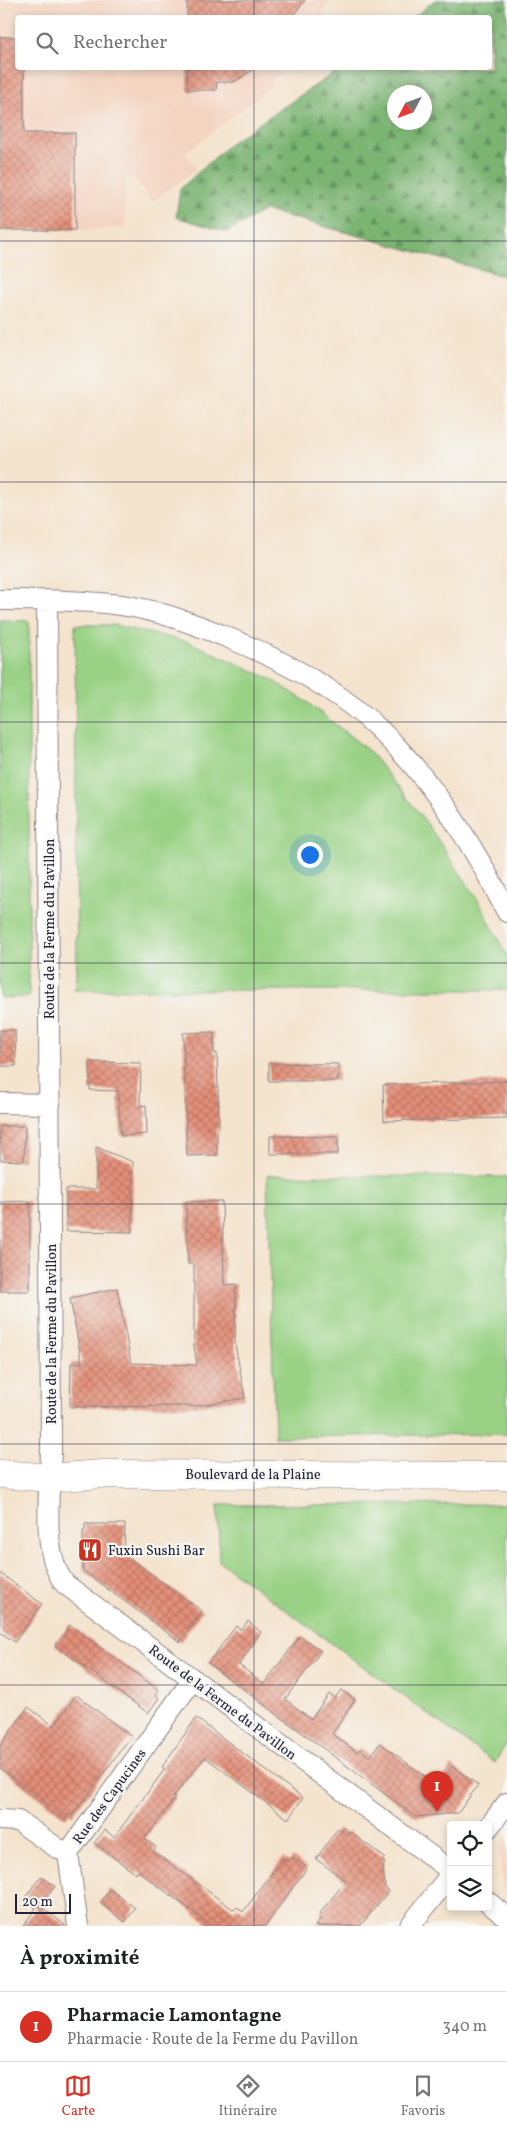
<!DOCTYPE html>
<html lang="fr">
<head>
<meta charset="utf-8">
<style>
	body { margin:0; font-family:Vollkorn,serif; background:#f6f6f6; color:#202124 }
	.controls { position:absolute; right:15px; bottom:15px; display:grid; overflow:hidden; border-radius:5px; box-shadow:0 2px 8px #0003 }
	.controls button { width:45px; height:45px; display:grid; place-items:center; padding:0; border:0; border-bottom:1px solid #e0e0e0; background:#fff; color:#202124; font:25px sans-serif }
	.compass { position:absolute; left:387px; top:85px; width:45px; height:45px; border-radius:50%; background:#fff; box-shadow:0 2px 8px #0003; rotate:229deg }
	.scale { position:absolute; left:15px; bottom:12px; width:56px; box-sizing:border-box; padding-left:5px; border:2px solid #22223b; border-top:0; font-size:14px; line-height:18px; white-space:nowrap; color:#22223b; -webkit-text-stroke:4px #f6f6f2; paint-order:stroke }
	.you { position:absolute; left:309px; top:854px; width:18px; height:18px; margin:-12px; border:4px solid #fff; border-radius:50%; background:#1a73e8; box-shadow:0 0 0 8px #1a73e833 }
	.badge { display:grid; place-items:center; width:32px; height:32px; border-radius:50%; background:#d93025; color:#fff; font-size:16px; font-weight:700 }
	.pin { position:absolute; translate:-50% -41px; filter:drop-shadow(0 1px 2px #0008) }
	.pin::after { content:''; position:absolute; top:26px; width:18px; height:15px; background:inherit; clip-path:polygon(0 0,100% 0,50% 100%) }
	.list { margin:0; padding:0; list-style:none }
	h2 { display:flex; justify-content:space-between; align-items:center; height:65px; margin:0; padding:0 20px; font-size:21px }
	h2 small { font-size:16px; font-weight:400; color:#757577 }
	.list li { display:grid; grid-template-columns:32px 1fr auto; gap:15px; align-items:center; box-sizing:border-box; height:70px; padding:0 20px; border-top:1px solid #e0e0e0 }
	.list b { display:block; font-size:19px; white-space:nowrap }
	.list p { margin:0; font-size:16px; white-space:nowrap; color:#757577 }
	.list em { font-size:16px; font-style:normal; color:#757577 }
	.icon { flex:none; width:28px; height:28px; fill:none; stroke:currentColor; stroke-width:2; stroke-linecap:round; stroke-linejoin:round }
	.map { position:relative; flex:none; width:507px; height:1926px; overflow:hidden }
	.search { position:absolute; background:#fff; box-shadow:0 2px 8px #0003; left:15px; right:15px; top:15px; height:55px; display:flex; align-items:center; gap:12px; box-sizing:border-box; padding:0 18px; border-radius:5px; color:#757577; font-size:19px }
	.sheet { height:135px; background:#fff }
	nav { display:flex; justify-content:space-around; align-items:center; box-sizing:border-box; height:70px; border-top:1px solid #e0e0e0; background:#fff; font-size:14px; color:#757577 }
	nav a { display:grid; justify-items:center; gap:2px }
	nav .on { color:#d93025 }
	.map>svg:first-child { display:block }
</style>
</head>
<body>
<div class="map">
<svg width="507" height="1926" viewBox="0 0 507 1926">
	<defs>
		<pattern id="forest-firs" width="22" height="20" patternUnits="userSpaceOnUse" patternTransform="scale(1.25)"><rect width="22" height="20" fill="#7bb472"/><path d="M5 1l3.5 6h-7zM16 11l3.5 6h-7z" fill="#64925f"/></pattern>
		<pattern id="building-cross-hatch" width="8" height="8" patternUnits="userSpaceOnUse" patternTransform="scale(1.25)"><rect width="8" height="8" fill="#e59079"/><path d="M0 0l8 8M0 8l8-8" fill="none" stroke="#b97564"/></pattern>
	</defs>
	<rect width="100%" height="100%" fill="#f6f6f2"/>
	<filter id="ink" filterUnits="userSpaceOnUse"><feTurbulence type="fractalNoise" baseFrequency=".02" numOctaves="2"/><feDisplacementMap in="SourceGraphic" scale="10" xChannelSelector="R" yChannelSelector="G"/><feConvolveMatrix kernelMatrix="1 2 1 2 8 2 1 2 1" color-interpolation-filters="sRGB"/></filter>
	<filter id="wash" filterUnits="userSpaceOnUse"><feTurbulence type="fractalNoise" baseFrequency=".0096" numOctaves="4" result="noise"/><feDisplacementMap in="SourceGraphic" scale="20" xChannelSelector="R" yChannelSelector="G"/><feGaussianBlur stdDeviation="1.12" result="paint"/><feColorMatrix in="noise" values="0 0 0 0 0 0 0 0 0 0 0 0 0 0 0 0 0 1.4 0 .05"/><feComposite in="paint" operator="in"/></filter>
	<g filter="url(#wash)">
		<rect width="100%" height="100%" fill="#f4e3cd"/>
		<path fill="#f4d3c0" d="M0 0H329L322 17 18 18V68H284L267 89 185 153 197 169 152 202 133 177 125 179V228L0 232Z
			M507 1835V1892L502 1888 499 1846Z"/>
		<path fill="#9ad285" stroke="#5e7a60" d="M0 620 29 621V997L0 998Z
			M75 625H114L189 642 271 679 307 702 369 751 426 822 478 900 507 956V990H74L77 983Z
			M267 1175 507 1177V1434L275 1437Z
			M507 1504V1742L495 1763 219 1561 218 1505Z"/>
		<path fill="url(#forest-firs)" stroke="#4e6b56" fill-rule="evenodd" d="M435 0H507V277L265 210 227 232 176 217 180 189 232 142 341 68H490V18L414 17ZM394 92H424V122H394Z"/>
		<g id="blocks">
			<path fill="url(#building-cross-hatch)" d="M187 0H305L291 18H187Z
				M0 37H18V68H24V133H75V230H0Z
				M187 68H256L234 82H217L216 90H187Z
				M0 1030H15L16 1066H0Z
				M214 1032V1053H217L219 1127 217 1128V1155L187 1156 183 1033Z
				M90 1062 141 1063 140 1106 146 1105 147 1134 121 1136 118 1091 90 1090Z
				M269 1063 338 1064V1081H269Z
				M507 1081V1118L384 1121 383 1085Z
				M0 1126H25L24 1161 0 1160Z
				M270 1136 338 1137V1154H270Z
				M96 1147 133 1162 132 1232 66 1231V1189H96Z
				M30 1201V1291H0V1202Z
				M222 1201 224 1285 236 1284 235 1344 245 1398 195 1406 70 1407 71 1363H82L70 1298 117 1288 131 1363 197 1365 194 1346V1264H188L186 1202Z
				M85 1524H125L124 1554 202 1611 180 1642 83 1571V1531H85Z
				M0 1573 42 1604 15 1642 0 1632Z
				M248 1621 261 1632 239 1665 264 1684 300 1636 321 1651 285 1699 311 1719 329 1694 335 1698 341 1690 355 1700 332 1734 357 1752 360 1749 370 1757 380 1743 438 1786 452 1766 478 1785 458 1813 416 1817 208 1663 236 1626 241 1630Z
				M70 1625 159 1690 155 1695 159 1698 148 1713 55 1645Z
				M76 1695 131 1736 72 1816 69 1813 66 1818 0 1768V1746L28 1707 54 1726Z
				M196 1718 303 1798 288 1819 205 1757 173 1797 175 1798 145 1839 156 1847 153 1851 234 1910 237 1907 243 1912 283 1858 289 1862 293 1857 307 1868 265 1926H212L138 1871 136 1874 94 1843 105 1830 114 1837 165 1769 162 1767Z
				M338 1828 346 1834 349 1831 385 1858 382 1861 385 1863 383 1867 385 1888 389 1891 360 1926H315L322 1917 319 1914 346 1881 316 1859Z
				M41 1876 55 1886 40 1906 66 1926H23L36 1908 24 1899Z
				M110 1889 135 1908 125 1922 100 1903Z"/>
		</g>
	</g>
	<g filter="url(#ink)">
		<use href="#blocks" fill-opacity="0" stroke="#8b8284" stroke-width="1"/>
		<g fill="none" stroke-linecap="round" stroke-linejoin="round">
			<defs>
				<path id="minor" d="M0 600C40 600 81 600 121 605 159 610 201 626 236 641 287 663 340 691 380 730 434 782 474 846 507 912
					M47 600 51 1446C51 1486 39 1551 65 1584L451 1871
					M0 1103 50 1104
					M0 1820 18 1821 57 1848 68 1853
					M488 1828 507 1803
					M488 1902 507 1918
					M78 1926 68 1853 193 1679
					M410 1926 451 1874"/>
				<path id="secondary" d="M0 1474 51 1478 102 1474 507 1476"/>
			</defs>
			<use href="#minor" stroke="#8b8284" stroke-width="22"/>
			<use href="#secondary" stroke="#8b8284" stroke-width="29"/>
			<use href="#minor" stroke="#fff" stroke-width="20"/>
			<use href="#secondary" stroke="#fff" stroke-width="28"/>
		</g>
	</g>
	<path fill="none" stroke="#22223b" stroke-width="1" stroke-opacity="0.55" d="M254 0V18M254 68V1926M0 241H507M0 482H507M0 722H507M0 963H507M0 1204H507M0 1444H507M0 1685H507"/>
	<defs>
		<symbol id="restaurant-square" viewBox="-11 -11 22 22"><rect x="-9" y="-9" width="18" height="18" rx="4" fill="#c8321e" stroke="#f6f6f2"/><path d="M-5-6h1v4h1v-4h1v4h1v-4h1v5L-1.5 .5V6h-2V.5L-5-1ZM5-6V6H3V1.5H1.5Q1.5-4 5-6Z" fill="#fff"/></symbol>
	</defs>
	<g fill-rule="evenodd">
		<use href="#restaurant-square" x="76" y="1536" width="28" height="28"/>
	</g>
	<g text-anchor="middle" stroke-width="4.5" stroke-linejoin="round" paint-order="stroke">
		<g font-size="14" fill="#22223b" stroke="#f6f6f2">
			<text transform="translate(49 929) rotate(-90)" y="5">Route de la Ferme du Pavillon</text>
			<text transform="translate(51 1334) rotate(-90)" y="5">Route de la Ferme du Pavillon</text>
			<text x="253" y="1479">Boulevard de la Plaine</text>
			<text transform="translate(223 1702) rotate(37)" y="5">Route de la Ferme du Pavillon</text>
			<text transform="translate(109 1796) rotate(-54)" y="5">Rue des Capucines</text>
		</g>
		<g font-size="14" fill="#22223b" stroke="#f6f6f2" text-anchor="start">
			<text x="108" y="1555">Fuxin Sushi Bar</text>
		</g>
	</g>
</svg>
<div class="controls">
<button><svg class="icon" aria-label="locate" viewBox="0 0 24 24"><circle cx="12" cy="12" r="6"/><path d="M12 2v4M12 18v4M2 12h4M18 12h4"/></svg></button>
<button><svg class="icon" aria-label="layers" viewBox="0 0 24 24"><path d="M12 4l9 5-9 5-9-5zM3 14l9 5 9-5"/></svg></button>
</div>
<svg class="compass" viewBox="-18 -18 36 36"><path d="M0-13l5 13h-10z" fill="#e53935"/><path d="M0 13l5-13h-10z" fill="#757577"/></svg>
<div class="scale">20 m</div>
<div class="you"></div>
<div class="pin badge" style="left:437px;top:1812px">1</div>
<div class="search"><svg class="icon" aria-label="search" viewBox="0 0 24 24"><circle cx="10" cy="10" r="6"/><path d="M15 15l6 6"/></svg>Rechercher</div>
</div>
<section class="sheet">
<h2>À proximité<small></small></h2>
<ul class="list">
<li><span class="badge">1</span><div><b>Pharmacie Lamontagne</b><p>Pharmacie · Route de la Ferme du Pavillon</p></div><em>340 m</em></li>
</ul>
</section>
<nav>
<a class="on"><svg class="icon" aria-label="map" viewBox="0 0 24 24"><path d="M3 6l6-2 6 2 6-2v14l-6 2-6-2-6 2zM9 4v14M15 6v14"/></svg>Carte</a>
<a><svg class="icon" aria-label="directions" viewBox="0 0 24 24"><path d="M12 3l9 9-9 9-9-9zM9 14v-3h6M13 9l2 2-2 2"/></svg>Itinéraire</a>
<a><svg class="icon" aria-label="saved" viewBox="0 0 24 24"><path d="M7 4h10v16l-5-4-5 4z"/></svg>Favoris</a>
</nav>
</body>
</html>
